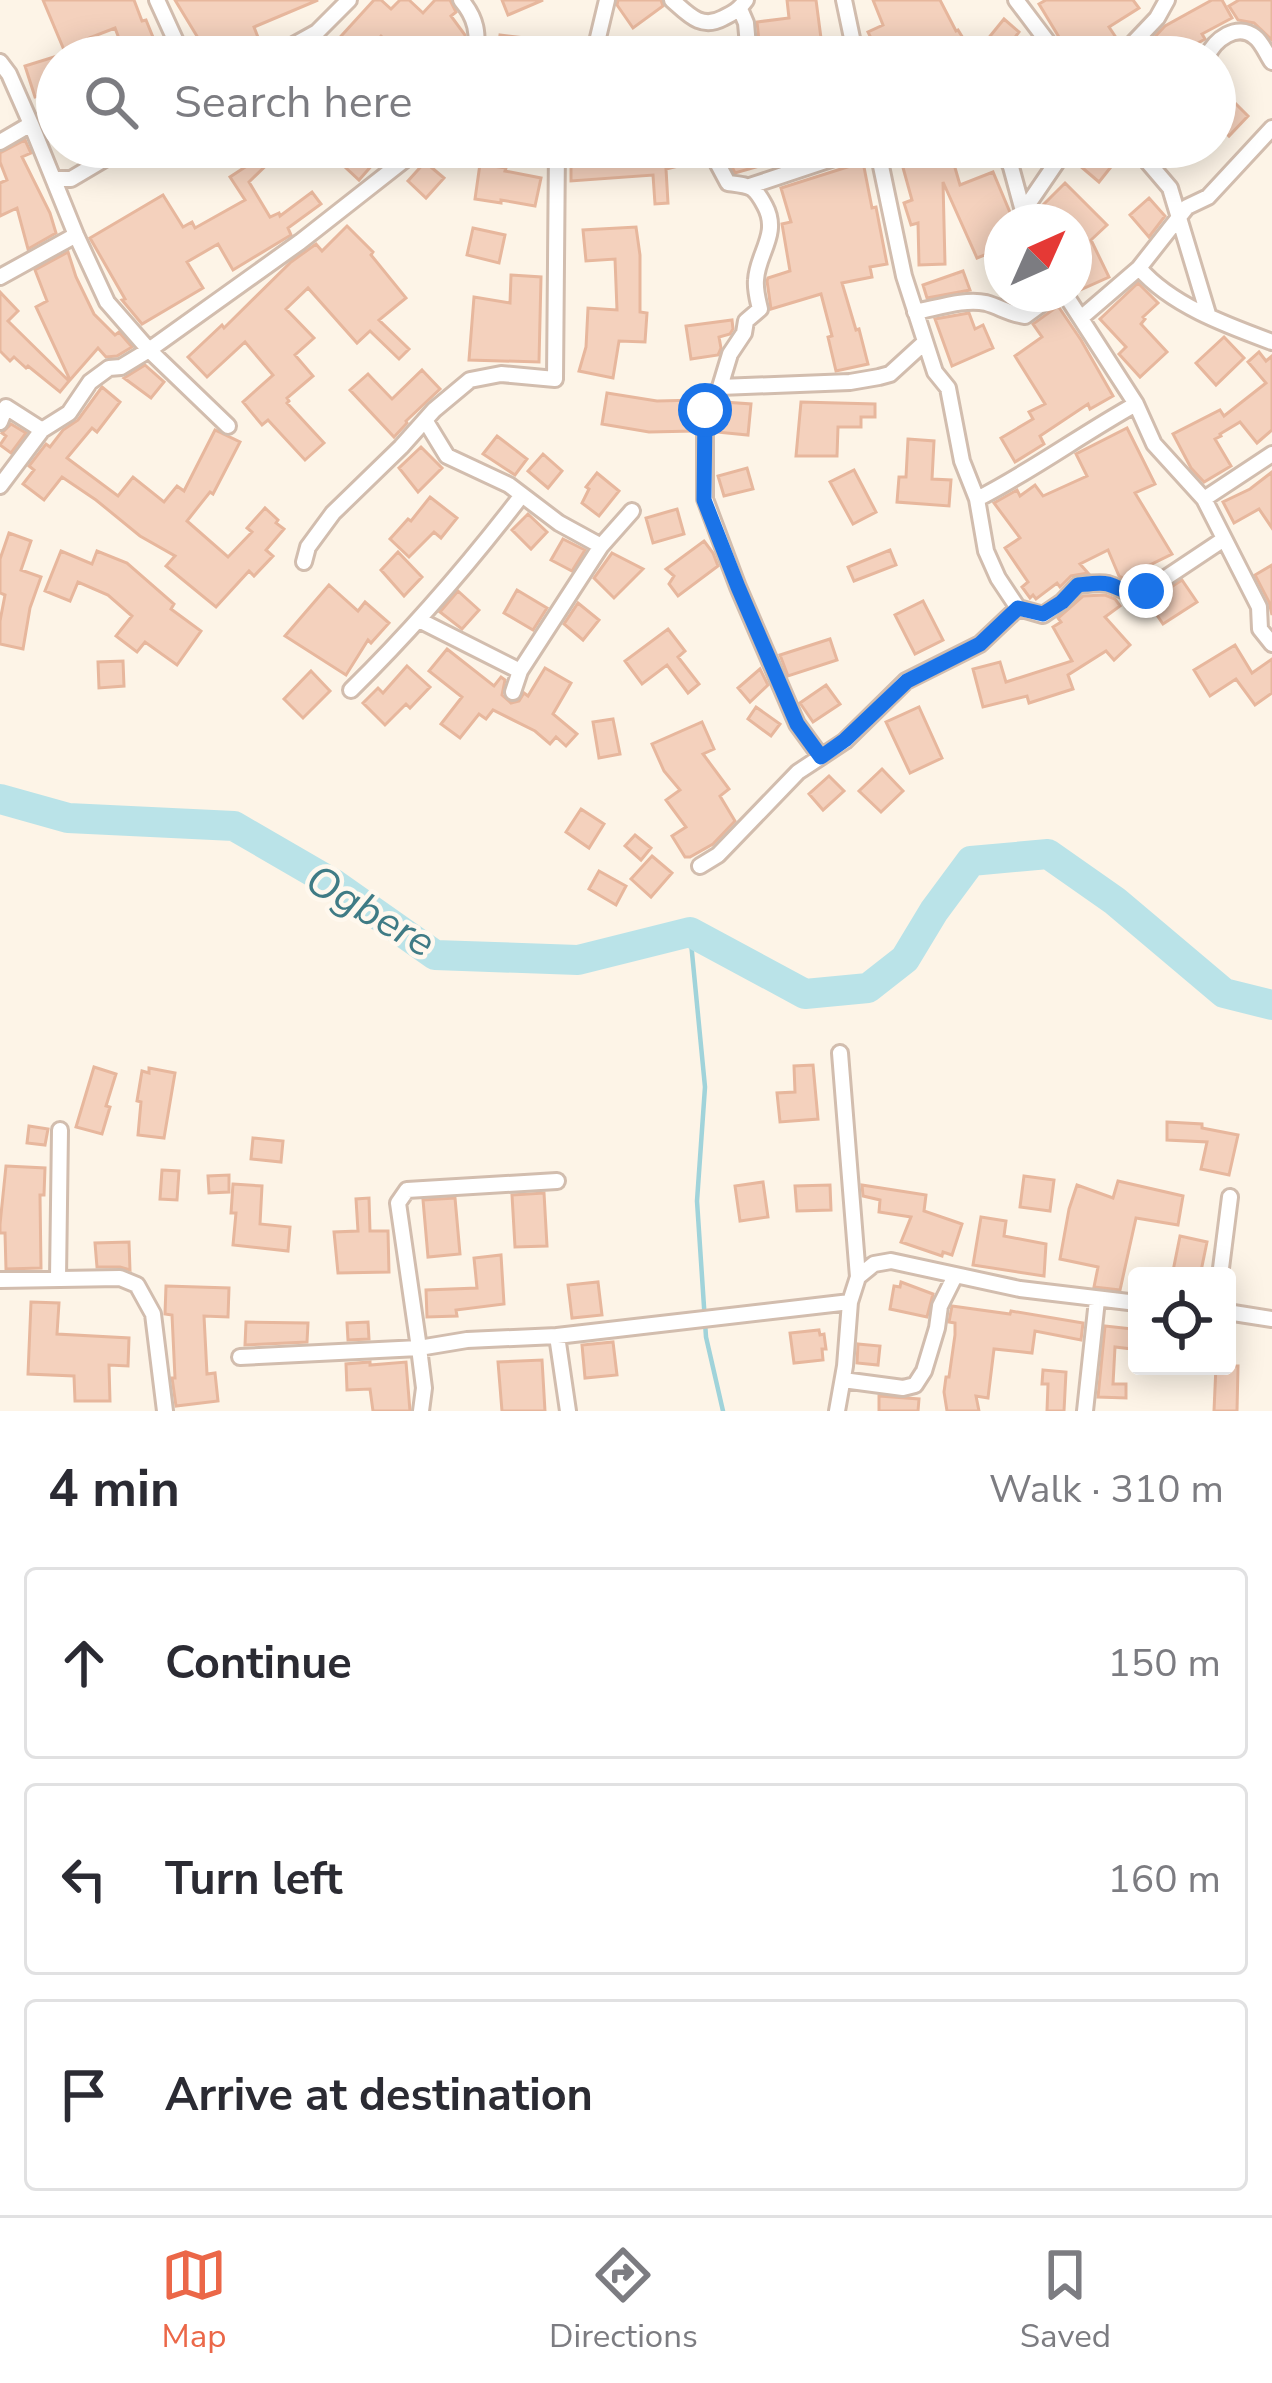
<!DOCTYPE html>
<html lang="en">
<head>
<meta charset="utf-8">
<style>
	body { margin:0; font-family:"Nunito Sans",sans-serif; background:#f7f7f7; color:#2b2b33 }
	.controls { position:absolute; right:36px; bottom:36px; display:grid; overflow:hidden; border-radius:12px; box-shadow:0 6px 30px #0003 }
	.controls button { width:108px; height:108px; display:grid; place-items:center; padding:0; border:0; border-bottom:3px solid #e1e1e2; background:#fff; color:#2b2b33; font:60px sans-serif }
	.compass { position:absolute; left:984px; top:204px; width:108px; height:108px; border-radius:50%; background:#fff; box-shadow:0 6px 30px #0003; rotate:45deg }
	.stop { position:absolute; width:36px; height:36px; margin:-27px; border:9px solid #1a73e8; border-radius:50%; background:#fff }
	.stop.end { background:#1a73e8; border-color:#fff; box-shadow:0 3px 12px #0008 }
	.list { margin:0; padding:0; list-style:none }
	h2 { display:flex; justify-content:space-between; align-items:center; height:156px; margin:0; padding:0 48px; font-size:51px }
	h2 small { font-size:39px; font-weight:400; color:#7c7c81 }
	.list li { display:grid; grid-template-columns:78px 1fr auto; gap:36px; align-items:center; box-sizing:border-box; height:192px; margin:0 24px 24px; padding:0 24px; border:3px solid #e1e1e2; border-radius:12px }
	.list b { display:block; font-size:45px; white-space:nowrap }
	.list em { font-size:39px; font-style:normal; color:#7c7c81 }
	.icon { flex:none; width:66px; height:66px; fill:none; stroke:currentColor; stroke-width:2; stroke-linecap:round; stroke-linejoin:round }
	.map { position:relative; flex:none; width:1272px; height:1411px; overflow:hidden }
	.search { position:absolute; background:#fff; box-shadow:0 6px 30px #0003; left:36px; right:36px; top:36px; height:132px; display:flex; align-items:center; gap:30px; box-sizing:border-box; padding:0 42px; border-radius:66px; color:#7c7c81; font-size:45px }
	.sheet { height:804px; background:#fff }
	nav { display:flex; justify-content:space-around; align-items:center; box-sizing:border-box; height:168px; border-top:3px solid #e1e1e2; background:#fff; font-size:33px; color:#7c7c81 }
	nav a { display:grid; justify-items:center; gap:6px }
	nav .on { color:#eb6748 }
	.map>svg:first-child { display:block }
</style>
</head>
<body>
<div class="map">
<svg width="1272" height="1411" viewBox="0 0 1272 1411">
	<rect width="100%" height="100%" fill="#fdf4e7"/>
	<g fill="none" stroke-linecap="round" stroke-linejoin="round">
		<path stroke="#a0d3da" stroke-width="4.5" d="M690 932 705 1087 697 1201 706 1337 723 1411"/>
		<path stroke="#bae3e8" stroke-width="30" d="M0 799 68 818 234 826 334 884 435 955 578 960 690 932 805 994 868 988 905 959 934 911 971 861 1048 854 1115 901 1224 993 1272 1005"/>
	</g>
	<path fill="#f4d1bd" stroke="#e7b79d" stroke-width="3" d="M43 0H134L142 21 146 20 161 57H126L115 28 89 38 98 57H67Z
		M175 0H318L254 27 261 45 244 51 238 39 209 56Z
		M374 0H381L391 9 400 0H409L423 13 435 0H450L456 12 451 16 465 35V50L456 57H405L381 36 362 57H322Z
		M502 0H543L508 15Z
		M618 0H661L663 6 633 28 617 5Z
		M787 0H816L821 38 778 44 759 41 757 22 789 18Z
		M873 0H940L956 31 958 30 974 56 1004 19 1019 32 1013 40 1018 44 1007 57H880L868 32 883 25Z
		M1046 0H1133L1139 8 1109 27 1115 36 1090 52 1093 57H1071L1039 4Z
		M1212 0H1222L1232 18 1202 34 1205 39 1174 57H1136L1165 26Z
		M1239 0H1272V40L1254 23 1238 20 1229 6Z
		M500 35 526 38 525 57 497 56Z
		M636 41 638 57H607L608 43Z
		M57 56V128L56 129 43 95 35 97 25 66Z
		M1225 93 1248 116 1229 136 1215 122V103Z
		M25 140 31 153 22 157 50 213 56 233 28 249 17 208 0 216V183L7 180 0 162V153Z
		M188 147H223L202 164Z
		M241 147H285L249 182 270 217 279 213 280 216 312 192 321 204 288 228 291 235 233 270 218 244 187 262 203 288 142 324 122 300 125 299 90 238 163 195 183 227 192 222 195 228 245 200 230 177 256 160Z
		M365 147H388L359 180 346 168Z
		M603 147H691L695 162 666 169 668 203 655 204 653 175 571 181V150L604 151Z
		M725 147H760L763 165 735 173 725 153Z
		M906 147H949L960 185 993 172 1014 222H1002V248L977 258 943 182 945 264 919 265 918 223 911 225 904 203 912 200 902 164 913 161Z
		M1078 147H1114L1122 153 1099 182 1072 159Z
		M425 162 444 178 426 198 408 181Z
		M863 162 872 208 876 207 887 264 870 267 872 277 842 283 856 330 859 329 868 364 836 371 828 337 832 336 821 294 771 309 767 281 768 278 790 271 782 224 791 222 781 188Z
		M480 164 506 168 505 171 541 178 535 206 501 200V203L475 199Z
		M1065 183 1107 225 1091 240 1109 277 1080 290 1074 277V222H1037L1035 213Z
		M1149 198 1165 216 1149 237 1130 215Z
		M347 226 373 252 371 255 406 298 379 320 409 349 399 359 370 331 357 343 308 288 286 309 314 338 295 355 313 376 287 398 289 401 287 403 324 443 305 460 268 420 262 425 243 402 273 375 245 342 207 377 188 357 222 325 224 328 291 262 316 244 322 251Z
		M636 227 640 255V312L647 313 645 342 619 341 613 378 579 371 586 347 588 308 617 310 615 259 586 261 583 230Z
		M473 228 505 235 499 263 467 255Z
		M68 252 76 277 94 314 115 335 119 332 132 347 117 356 106 357 98 348 70 380 36 307 47 301 35 270Z
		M963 271 970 290 927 298 923 285Z
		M511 275 541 277 539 362 469 360 474 297 510 303Z
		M1138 283 1158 303 1143 317 1145 319 1141 324 1167 352 1140 377 1119 354 1126 347 1100 319Z
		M0 292 18 311 8 321 69 381 60 392 28 366 26 368 14 357 10 361 0 351Z
		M1058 306 1081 340 1113 396 1090 409 1088 404 1040 436 1044 444 1015 462 1001 438 1033 419 1029 412 1045 404 1015 356 1042 337 1033 324Z
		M969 313 975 329 983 325 993 348 952 366 935 319Z
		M732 320 733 329 730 334 719 337 721 348 718 355 691 359 686 326Z
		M1224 337 1244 358 1216 385 1196 363Z
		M1259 352 1266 361 1272 356V430L1257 443 1240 422 1220 434 1221 436 1215 439 1231 466 1204 482 1191 468 1173 434 1220 410 1224 416 1266 383 1248 362Z
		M145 365 164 382 151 398 124 378Z
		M422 370 440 389 406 421 407 423 394 437 350 390 368 374 392 399Z
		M102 387 120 402 97 432 92 428 67 458 118 496 133 477 164 502 177 486 184 491 215 430 240 442 213 494 210 492 187 521 228 557 252 532 247 528 265 508 278 520 276 523 284 529 266 550 273 556 254 576 249 571 216 607 166 566 175 556 140 536 96 500 62 477 44 500 23 484 34 470 29 466 46 444 50 447 63 430 78 420Z
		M607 393 657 401 698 400 694 410V431L649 432 602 424Z
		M724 402 751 404 748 435 716 432V413Z
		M801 402 875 404V417H861V427H838L837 456H796Z
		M11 424 26 433 11 453 0 445 6 436 2 433Z
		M1127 428 1155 484 1135 493 1172 554 1123 578 1119 576 1108 550 1080 564 1088 573 1071 576 1060 587 1057 583 1036 599 1033 595 1030 598 1022 587 1028 582 1005 548 1020 538 994 503 1017 490 1020 496 1035 485 1043 496 1087 476 1076 454Z
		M497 436 527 459 515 475 483 454Z
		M908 439 934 441 932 479 951 480 949 506 897 502 899 477H906Z
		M421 447 442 468 418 492 399 468Z
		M543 454 562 471 548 488 528 471Z
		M747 468 753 489 724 496 718 476Z
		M854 470 876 512 853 524 830 482Z
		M1272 472V528L1259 509 1234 523 1223 502 1250 489Z
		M597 473 619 491 599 516 582 503 589 489 586 487Z
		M430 497 457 518 441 538 434 532 409 557 390 539 408 519 411 521Z
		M677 509 684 534 653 543 646 518Z
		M528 514 547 532 531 549 512 530Z
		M9 533 31 541 21 570 41 577 30 608 23 649 0 644V621L5 595 0 593V559Z
		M563 539 585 550 572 571 551 560Z
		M704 541 713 553 718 566 678 596 669 584 674 576 666 569Z
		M890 550 896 565 854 581 848 567Z
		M61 551 92 564 97 551 127 563 174 604 171 609 201 631 177 665 145 642 137 652 116 636 132 616 108 595 78 582 70 601 45 591Z
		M398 552 422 577 404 596 381 570Z
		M612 553 643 569 614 598 594 578Z
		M1272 565V615L1269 602 1255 575Z
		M1182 580 1197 602 1163 624 1148 602Z
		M329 585 358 611 365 602 389 623 371 643 368 640 346 675 285 636Z
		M517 590 547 608 533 630 504 613Z
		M458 591 479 610 462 629 440 612Z
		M1105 595 1115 599 1120 606 1105 617 1130 645 1114 660 1106 651 1068 675 1073 689 1029 703 1027 696 983 707 973 669 1000 662 1006 682 1072 661 1053 627 1061 622 1058 618 1083 596Z
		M923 601 943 640 915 654 895 615Z
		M578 603 599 620 583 640 564 624Z
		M668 629 685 651 678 657 699 684 688 693 667 665 642 684 625 661Z
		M830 639 837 660 788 676 780 655Z
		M1235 645 1252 673 1272 659V693L1255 705 1236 679 1210 696 1194 670Z
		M447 649 494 686 501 677 505 680 502 695 511 703 519 701 524 693 528 696 545 668 571 683 553 714 577 734 566 746 556 737 550 744 535 731 493 710 486 719 479 714 460 738 441 724 462 697 429 671Z
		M123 661 124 686 99 688 98 662Z
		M407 666 430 687 410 708 406 704 385 725 363 703 378 688 383 693Z
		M760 669 768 685 750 702 738 688Z
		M311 671 330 691 303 718 284 699Z
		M826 685 840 704 813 722 800 703Z
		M756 707 780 724 771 736 748 719Z
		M919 707 942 758 910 773 886 722Z
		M613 719 620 754 599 758 593 722Z
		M702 722 714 749 703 754 729 789 720 796 735 821 713 844 690 857H685L672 836 686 827 666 800 680 790 664 771 652 744Z
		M882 769 903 791 881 812 859 791Z
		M829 776 844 791 823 810 809 794Z
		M581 809 604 824 589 848 566 832Z
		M635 835 651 848 641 860 625 846Z
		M652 856 672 873 651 897 631 879Z
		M599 871 626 886 616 905 589 889Z
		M813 1065 818 1119 780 1122 777 1093 795 1092 794 1066Z
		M94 1067 116 1074 106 1106 110 1107 102 1134 76 1127Z
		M149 1068 175 1073 164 1138 138 1135 141 1102 137 1101 142 1071 149 1073Z
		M1167 1122 1202 1124V1128L1238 1135 1229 1175 1201 1169 1207 1142 1167 1140Z
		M29 1126 48 1129 45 1145 27 1143Z
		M253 1138 283 1141 281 1162 251 1159Z
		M6 1166 45 1168 44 1195H40L41 1268 6 1269 5 1233H0V1224Z
		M162 1170 179 1171 177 1200 160 1199Z
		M229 1175V1192L209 1193 208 1176Z
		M1024 1176 1054 1180 1050 1211 1020 1207Z
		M1118 1181 1183 1196 1178 1225 1136 1218 1120 1290 1094 1287 1098 1267 1060 1259 1069 1209 1077 1185 1113 1198Z
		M763 1182 768 1217 740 1221 735 1186Z
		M233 1184 262 1186 260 1224 290 1227 288 1251 233 1245 236 1213H231Z
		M830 1185 831 1210 797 1211 795 1186Z
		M862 1185 926 1195 924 1211 962 1224 952 1255 943 1252 942 1256 901 1242 911 1217 879 1212 880 1200 863 1196Z
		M544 1193 547 1246 515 1247 512 1195Z
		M369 1198 370 1231H388L389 1272 338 1273 334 1232 358 1231 356 1199Z
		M455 1198 460 1254 428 1257 423 1200Z
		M981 1217 1006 1221 1004 1236 1046 1244 1044 1276 973 1265Z
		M1180 1236 1207 1242 1200 1276H1172Z
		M129 1242 130 1270 120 1267H97L95 1243Z
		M501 1255 504 1304 456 1310 457 1316 427 1317 426 1290 477 1288 474 1258Z
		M598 1282 602 1315 572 1318 568 1285Z
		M901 1282 933 1294 927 1317 890 1309 894 1286 900 1287Z
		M166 1286 229 1288 228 1317 204 1316 207 1374 215 1373 218 1401 176 1406 172 1378H175L172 1315 165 1314Z
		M31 1302 59 1303 57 1334 129 1338 128 1366 109 1365 110 1401H75L74 1376 28 1374Z
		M952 1306 1010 1314 1011 1311 1083 1323 1081 1340 1035 1331 1032 1353 994 1349 988 1398 976 1396 979 1411H947L944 1392 946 1377H949L955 1335V1323L949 1322Z
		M246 1322 308 1323 307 1342 245 1345Z
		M368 1322 369 1339 348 1340 347 1323Z
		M1105 1326 1133 1329 1132 1349 1115 1347 1113 1384H1126V1398L1098 1397Z
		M819 1330 820 1335 824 1334 826 1349H822L823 1360 794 1363 790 1333Z
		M613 1342 617 1375 585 1378 582 1345Z
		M858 1344 880 1346 878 1365 857 1363Z
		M542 1360 545 1411H502L498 1362Z
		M370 1362V1365L406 1362 410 1411H373L370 1389 347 1390 346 1364Z
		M1216 1366H1238L1237 1411H1214Z
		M1043 1370 1066 1372 1064 1411H1047L1048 1384H1042Z
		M879 1396 919 1399 918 1411H879Z"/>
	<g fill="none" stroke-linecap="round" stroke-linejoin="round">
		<defs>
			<path id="street" d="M157 0 183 57
				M461 0C477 19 478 33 476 57
				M672 0C688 14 701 30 723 18 733 13 739 10 746 0
				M844 0 856 57
				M1016 0 1059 57
				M740 9 746 23 749 57
				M749 51 790 57
				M272 57 317 32 349 0
				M596 57V46L607 0
				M1120 57 1157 18 1167 0
				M1207 57C1214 40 1237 22 1255 37 1262 42 1267 55 1272 62
				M0 62 9 74 31 124 76 235 107 302 149 350 228 426
				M0 142 31 124
				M714 147 713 155 728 183C751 186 754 185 765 206 780 234 757 254 756 280 755 290 758 300 760 309L746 321 744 333 730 354 720 387 705 410V499L738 587 797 724 821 757
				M877 147 904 276 935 372 948 388 962 461 977 499 986 551 998 578 1018 608 1043 615 1062 602 1078 585C1087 584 1100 582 1108 584 1124 589 1129 597 1146 591L1224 539
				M1002 147 1011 167 1026 222
				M1135 147 1170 188 1208 314
				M1148 161 1160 147
				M54 179H71L125 147
				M750 186 867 147
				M1022 213 1067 147
				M1139 268C1171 305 1226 325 1272 342
				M0 277 76 235
				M1065 294 1136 404 1154 444 1204 499 1259 607 1260 629 1272 644
				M915 312C937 308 965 298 986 303 1000 307 1010 314 1025 316L1055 294
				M1082 317 1139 268 1187 207 1208 197 1272 128
				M720 387 850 382 879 377 890 374 925 342
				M425 420 447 456 509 485 559 523 601 546
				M0 422 6 407 42 430
				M0 486 42 430 69 413 90 382 109 368 121 367 149 350 300 242 421 147
				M977 499C1032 471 1082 434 1136 404
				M1204 499 1272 454
				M304 562 308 547 333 513 401 447 434 410 470 380 501 374 555 379 557 147
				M419 620 520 671
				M351 690C413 629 469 564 522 495
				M513 692 520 671 601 546 632 511
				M700 866 718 855 798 772 845 741 906 681 980 644 1018 608
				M840 1053 858 1277
				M1220 1276 1230 1197
				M58 1278 60 1130
				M0 1280 120 1278 137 1285 153 1314 165 1411
				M1227 1312 1272 1319
				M557 1336 568 1411
				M240 1357 419 1348 398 1203 407 1190 557 1181
				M843 1380 903 1388 915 1385 924 1371 937 1328 940 1306 955 1276
				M421 1411 424 1388 419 1348 467 1340 557 1336 850 1302
				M837 1411 845 1366 850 1302 858 1277 874 1264 891 1261 1020 1289 1137 1303
				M1085 1411 1097 1300"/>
		</defs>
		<use href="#street" stroke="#d2bdae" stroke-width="20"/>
		<use href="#street" stroke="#fff" stroke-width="14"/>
	</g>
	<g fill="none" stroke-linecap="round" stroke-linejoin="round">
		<path stroke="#1a73e8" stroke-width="15" d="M705 410 704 500 738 587 797 724 821 757 845 740 907 681 980 644 1018 608 1043 614 1062 602 1078 585C1088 584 1100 582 1108 584 1124 589 1129 597 1146 591"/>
	</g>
	<g text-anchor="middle" stroke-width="9" stroke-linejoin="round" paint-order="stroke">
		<g font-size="42" font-style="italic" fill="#3f7b85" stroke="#fff8ee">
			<text transform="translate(371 910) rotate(30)" y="15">Ogbere</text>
		</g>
	</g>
</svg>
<div class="controls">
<button><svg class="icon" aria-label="locate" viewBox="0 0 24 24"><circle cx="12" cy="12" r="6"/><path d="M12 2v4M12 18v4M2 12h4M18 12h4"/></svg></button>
</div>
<svg class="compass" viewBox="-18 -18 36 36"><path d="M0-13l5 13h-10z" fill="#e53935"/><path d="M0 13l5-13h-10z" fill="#7c7c81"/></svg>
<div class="stop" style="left:705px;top:410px"></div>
<div class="stop end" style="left:1146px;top:591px"></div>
<div class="search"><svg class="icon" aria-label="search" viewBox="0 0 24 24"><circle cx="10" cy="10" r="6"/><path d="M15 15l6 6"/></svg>Search here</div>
</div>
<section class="sheet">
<h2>4 min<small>Walk · 310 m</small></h2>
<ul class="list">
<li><svg class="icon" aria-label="ahead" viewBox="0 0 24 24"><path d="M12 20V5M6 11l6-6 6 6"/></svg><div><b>Continue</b></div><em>150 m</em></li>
<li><svg class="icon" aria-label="left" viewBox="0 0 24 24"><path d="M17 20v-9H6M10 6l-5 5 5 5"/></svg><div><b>Turn left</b></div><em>160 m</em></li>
<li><svg class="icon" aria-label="arrive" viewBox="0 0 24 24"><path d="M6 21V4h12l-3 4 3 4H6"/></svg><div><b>Arrive at destination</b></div></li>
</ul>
</section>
<nav>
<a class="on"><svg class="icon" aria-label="map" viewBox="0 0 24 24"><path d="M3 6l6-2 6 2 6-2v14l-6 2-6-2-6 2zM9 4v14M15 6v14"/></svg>Map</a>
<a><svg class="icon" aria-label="directions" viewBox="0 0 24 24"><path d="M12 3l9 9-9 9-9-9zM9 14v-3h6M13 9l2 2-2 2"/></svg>Directions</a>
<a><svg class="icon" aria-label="saved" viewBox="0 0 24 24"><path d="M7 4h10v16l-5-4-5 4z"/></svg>Saved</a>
</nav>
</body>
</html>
